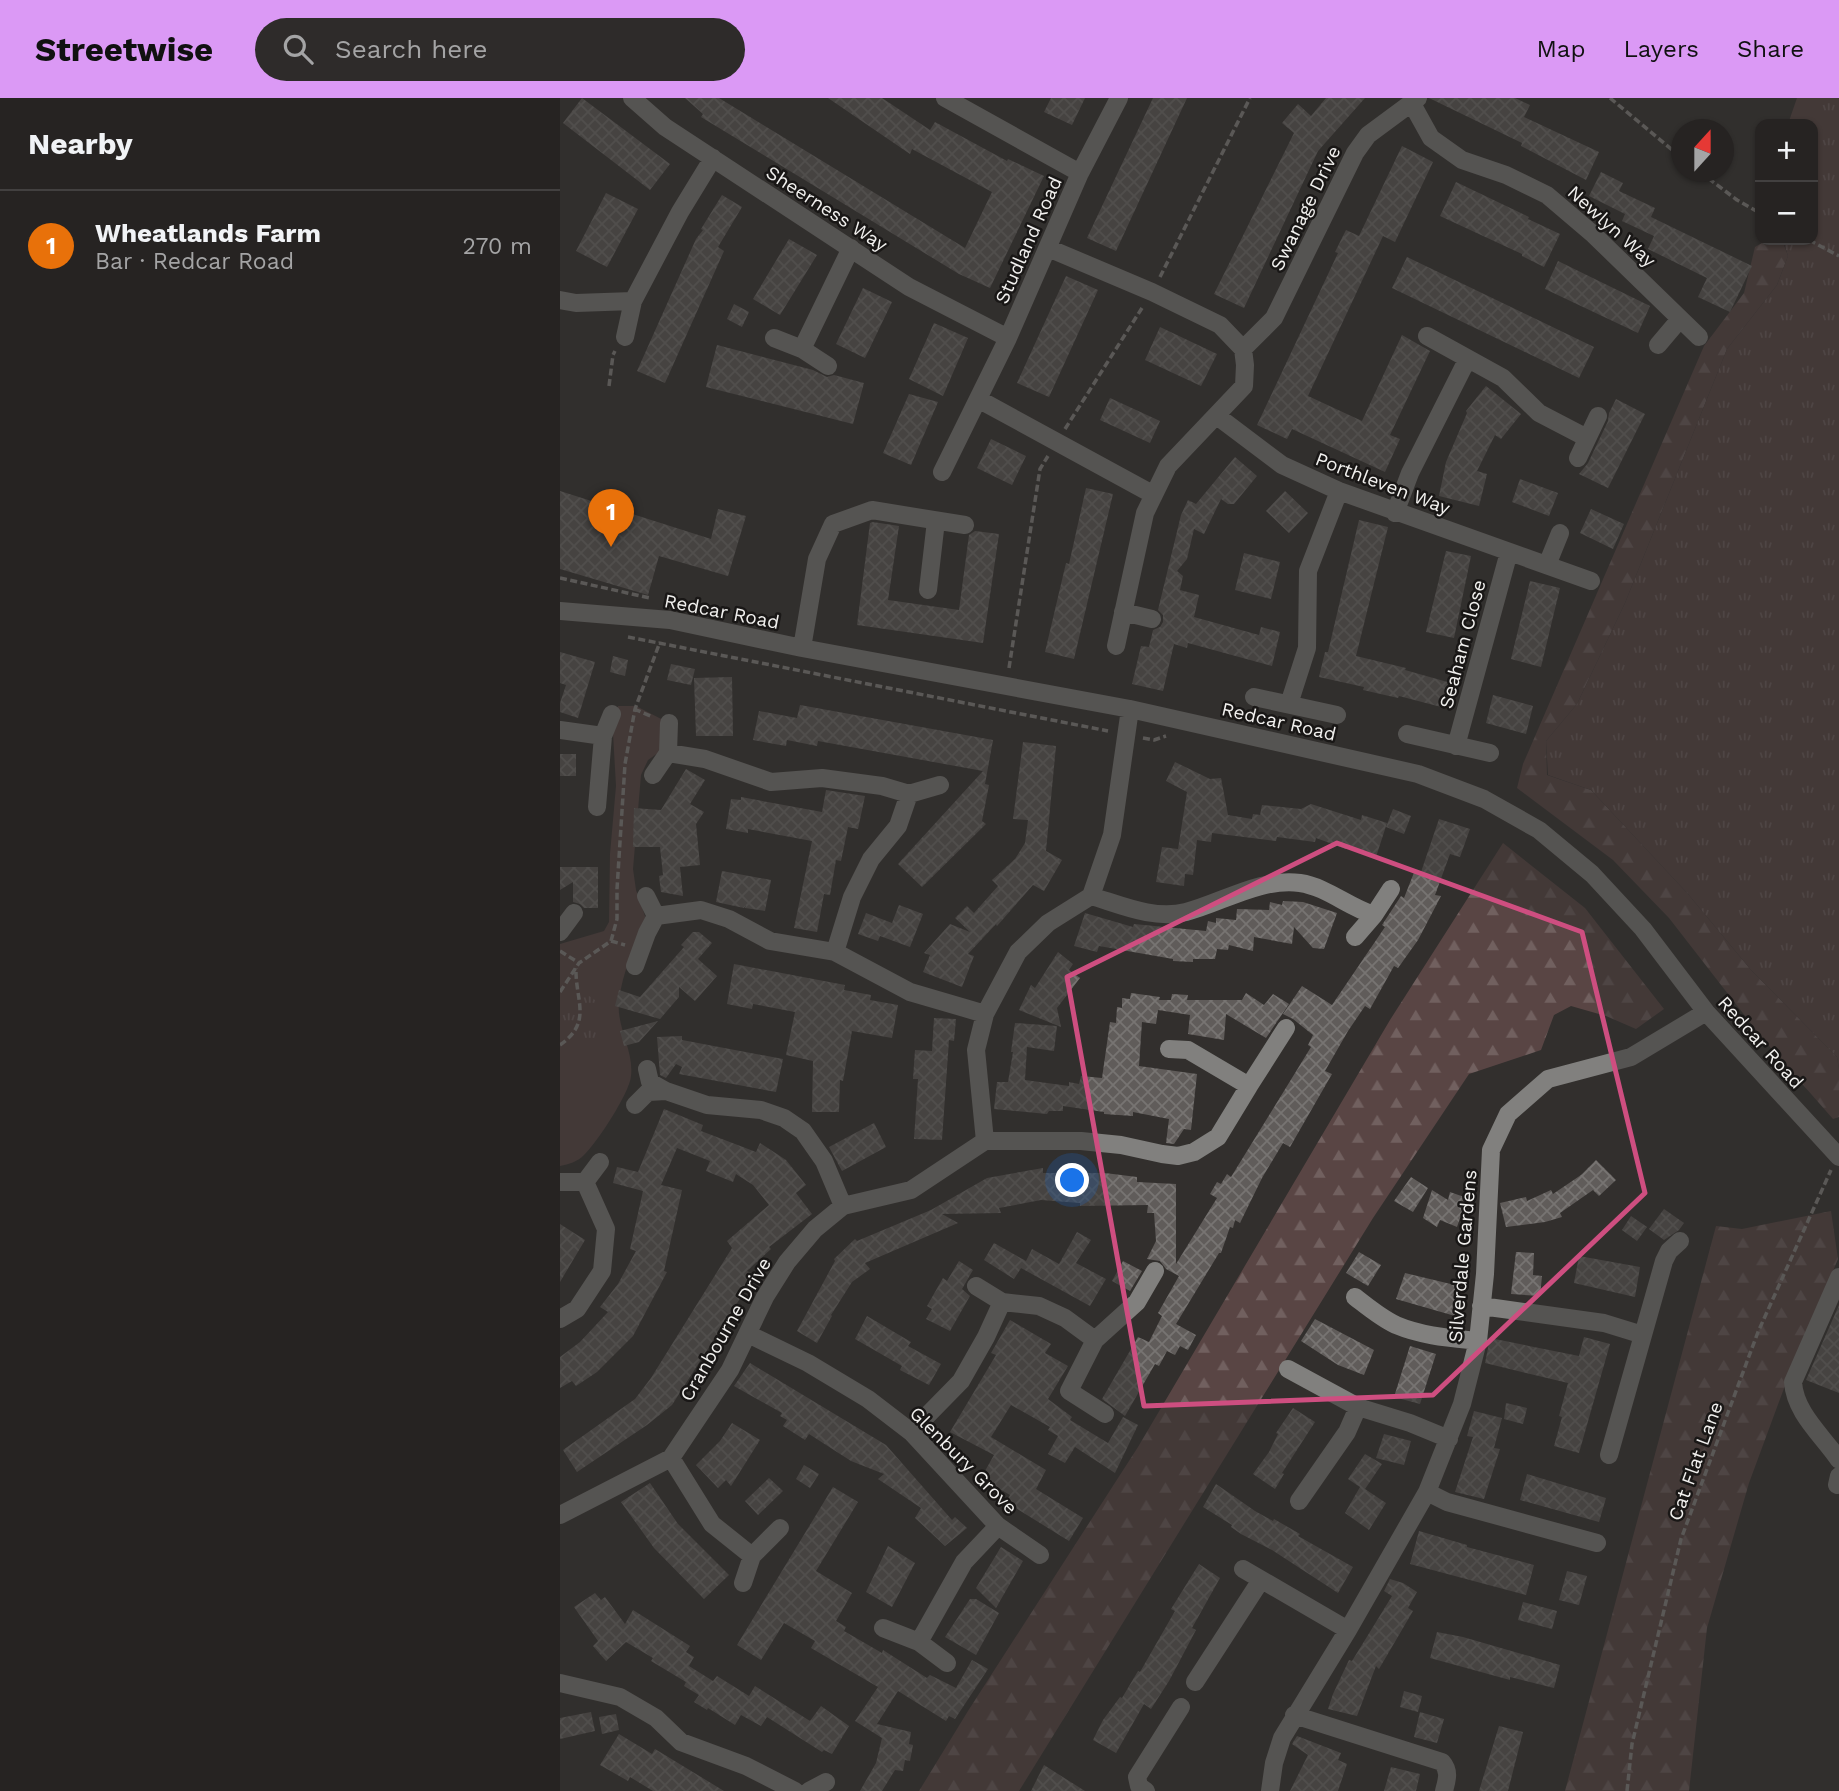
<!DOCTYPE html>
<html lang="en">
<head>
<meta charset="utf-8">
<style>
	body { margin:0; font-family:"Work Sans",sans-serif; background:#2e2b2a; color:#f1f3f6 }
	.controls { position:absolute; right:21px; top:21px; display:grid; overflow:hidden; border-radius:14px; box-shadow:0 2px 5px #0004 }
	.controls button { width:63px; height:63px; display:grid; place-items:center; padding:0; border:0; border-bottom:2px solid #424040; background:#262322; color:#f1f3f6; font:35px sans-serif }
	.compass { position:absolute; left:1111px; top:21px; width:63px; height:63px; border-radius:50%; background:#262322; box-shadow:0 2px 5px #0004; rotate:21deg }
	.you { position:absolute; left:513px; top:1083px; width:24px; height:24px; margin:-18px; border:5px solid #fff; border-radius:50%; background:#1a73e8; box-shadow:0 0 0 10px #1a73e833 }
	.badge { display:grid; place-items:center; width:46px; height:46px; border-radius:50%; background:#db99f5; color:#fff; font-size:23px; font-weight:700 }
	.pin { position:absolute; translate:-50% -58px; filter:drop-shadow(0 2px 4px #0008) }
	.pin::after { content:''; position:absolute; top:37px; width:24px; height:21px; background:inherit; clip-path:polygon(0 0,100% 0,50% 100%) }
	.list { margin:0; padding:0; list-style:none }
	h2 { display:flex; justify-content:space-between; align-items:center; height:91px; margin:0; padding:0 28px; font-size:30px }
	h2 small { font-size:23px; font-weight:400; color:#a4a4a5 }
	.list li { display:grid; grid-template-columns:46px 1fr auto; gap:21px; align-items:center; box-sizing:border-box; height:112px; padding:0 28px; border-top:2px solid #424040 }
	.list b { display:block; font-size:26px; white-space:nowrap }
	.list p { margin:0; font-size:23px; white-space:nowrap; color:#a4a4a5 }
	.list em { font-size:23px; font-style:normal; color:#a4a4a5 }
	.icon { flex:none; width:38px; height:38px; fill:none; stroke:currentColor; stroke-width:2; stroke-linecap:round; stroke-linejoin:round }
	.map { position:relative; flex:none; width:1279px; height:1693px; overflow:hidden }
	header { display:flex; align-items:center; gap:42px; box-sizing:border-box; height:98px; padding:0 35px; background:#db99f5; color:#111 }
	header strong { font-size:33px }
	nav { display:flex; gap:38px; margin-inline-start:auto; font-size:24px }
	.search { width:490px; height:63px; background:#2e2b2a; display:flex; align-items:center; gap:18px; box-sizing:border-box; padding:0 24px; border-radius:38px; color:#a4a4a5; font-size:26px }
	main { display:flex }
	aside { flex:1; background:#262322 }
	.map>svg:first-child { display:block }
</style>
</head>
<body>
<header>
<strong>Streetwise</strong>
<div class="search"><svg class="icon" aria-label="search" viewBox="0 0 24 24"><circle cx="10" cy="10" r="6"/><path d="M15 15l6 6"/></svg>Search here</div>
<nav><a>Map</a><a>Layers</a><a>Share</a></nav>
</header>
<main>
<aside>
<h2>Nearby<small></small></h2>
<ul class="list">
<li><span class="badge" style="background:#e8710a">1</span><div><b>Wheatlands Farm</b><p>Bar · Redcar Road</p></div><em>270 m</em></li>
</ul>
</aside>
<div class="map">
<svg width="1279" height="1693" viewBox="0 0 1279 1693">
	<defs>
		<pattern id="forest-firs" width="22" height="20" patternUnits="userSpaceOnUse" patternTransform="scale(1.75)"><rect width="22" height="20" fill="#594544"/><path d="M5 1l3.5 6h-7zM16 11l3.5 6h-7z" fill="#71605f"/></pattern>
		<pattern id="park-tufts" width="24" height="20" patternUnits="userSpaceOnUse" patternTransform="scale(1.75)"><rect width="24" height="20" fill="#594544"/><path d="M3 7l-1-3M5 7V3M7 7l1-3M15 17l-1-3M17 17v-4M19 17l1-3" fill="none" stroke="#71605f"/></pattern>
		<pattern id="building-cross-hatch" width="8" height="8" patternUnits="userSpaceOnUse" patternTransform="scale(1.75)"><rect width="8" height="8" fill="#605c5a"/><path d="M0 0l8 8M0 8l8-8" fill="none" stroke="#777472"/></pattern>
	</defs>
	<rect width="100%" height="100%" fill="#322f2d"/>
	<path fill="#594544" d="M58 608H76L109 625 105 650 88 662 81 677 73 771 76 792 86 821C75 847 62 875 59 903 56 929 74 952 71 978 70 994 37 1045 24 1057 17 1064 9 1066 0 1068V846L44 833 49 824 50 756 56 688 53 635Z"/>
	<path fill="url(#forest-firs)" d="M1207 142 1223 144 1228 158 1217 187 1167 251 1065 505 1017 606 986 643 987 677 1031 692 1128 796 1191 872 1277 959 1279 971V1019L1273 1021 1203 941 1109 820 1053 762 957 690 963 666 1144 248 1184 195 1195 149Z
		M943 745 1025 810 1104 911 1076 931 1046 918 1011 908 994 917 981 952 909 976 813 1120 459 1693H359L408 1613 578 1349 830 922Z
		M1271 1113 1278 1161 1223 1293 1189 1385 1147 1530 1129 1693H1005L1156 1128 1182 1131Z"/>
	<path fill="url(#park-tufts)" d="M1237 0H1279V971L1277 959 1191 872 1128 796 1031 692 988 677 986 643 1017 606 1065 505 1167 251 1217 187 1228 158 1223 142H1253V26H1228Z
		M19 895C63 901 39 973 0 945V906L8 898Z"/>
	<path fill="url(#building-cross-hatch)" d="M22 0 110 66 90 92 3 25Z
		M125 0H159L405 150 432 94 352 51 350 56 268 0H322L370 32 375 24 447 63 448 61 484 78 430 190 399 176 141 19 143 16Z
		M491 0H525L512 27 484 14Z
		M593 0H627L556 153 527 140Z
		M766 0H805L758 53 684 210 654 196 734 35 722 25 738 6 751 18Z
		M869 0H955L970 7 964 19 1039 54 1026 82 961 48 962 45Z
		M842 48 873 64 835 144 823 138 748 298 802 323 842 237 870 253 830 337 840 341 825 374 732 331 727 341 697 327 778 155 775 154 786 132 799 138Z
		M1041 74 1063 85 1059 93 1095 110 1091 119 1192 168 1170 214 1138 199 1147 180 1088 151 1094 138 1062 123 1065 116 1029 98Z
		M896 84 969 119 968 121 1000 136 984 169 962 158V156L880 118Z
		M46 95 78 111 47 169 16 153Z
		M162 97 182 109 158 149 164 153 105 285 77 273 136 141 143 132 141 131Z
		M229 141 257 157 220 217 193 201Z
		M847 159 1034 249 1019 280 832 190Z
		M998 163 1090 208 1078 235 985 191Z
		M506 178 538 192 489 299 457 285Z
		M303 190 332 204 305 260 276 246Z
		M174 206 189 214 182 229 167 221Z
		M374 225 408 240 383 298 349 281Z
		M600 229 657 256 641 288 585 262Z
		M157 247 253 272 267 279 274 277 304 285 293 326 146 289Z
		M926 288 961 316 941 341 935 337 917 373 927 376 919 408 879 398 886 364 907 315 906 313Z
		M349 296 378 304 351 367 323 355Z
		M550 300 600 323 590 345 540 322Z
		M1056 301 1085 316 1048 390 1019 376 1028 365 1048 323 1049 315Z
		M431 341 466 358 452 387 417 370Z
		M675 359 697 378 674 406H668L661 401 644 436 634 431 627 461 617 473 623 478 620 492 639 497 634 519 699 537 701 529 720 534 712 568 628 545 627 550 614 546 603 593 572 586 581 548 589 549 593 532 600 529 603 524V517L598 512 621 417 628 402 636 406Z
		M960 381 998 395 989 418 952 404Z
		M526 390 553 396 514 561 485 554 506 465 509 466Z
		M0 393 151 441 158 411 186 418 168 478 99 458 88 497 0 471Z
		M725 393 748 415 729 435 706 413Z
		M1031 411 1064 426 1053 451 1020 435Z
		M799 422 828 429 796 558 846 570 845 572 891 585 885 610 839 598 838 600 803 592 804 589 759 579 765 554H768Z
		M313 424 339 428 328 502 399 512 409 437 415 433 439 436 423 545 297 527 310 425Z
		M886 453 911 458 894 540 866 534Z
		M684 455 720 464 711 501 675 492Z
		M970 483 1000 490 981 569 951 561Z
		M0 554 35 564 18 620 0 614V605L6 587 0 585Z
		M53 558 68 562 65 578 50 574Z
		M111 566 135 571 131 587 107 582Z
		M172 579 173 638H136L134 580Z
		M933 597 973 608 966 636 926 625Z
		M240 607 433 642 425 686 429 687 422 723 426 726 362 789 338 766 423 673 258 643 257 648 227 642 226 648 193 642 199 613 237 620Z
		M463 644 496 648 486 753 502 762 484 793 473 787 437 828 436 826 408 856 414 858 402 889 363 874 370 857 364 855 390 826 410 834 395 820 407 808 414 815 438 788 432 782 455 761 465 745 468 722 453 721Z
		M0 656H16V678H0Z
		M615 664 650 681 661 680 668 717 692 721 693 716 700 717 702 707 741 711 751 706 801 722 802 717 827 725 816 759 787 748 786 751 756 740 755 744 717 739 716 743 652 735 651 744 637 742 633 777 625 776 624 788 596 784 602 749 618 751 627 694 606 683Z
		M126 671 145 682 130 706 144 714 136 726 140 767 120 769 123 798 101 794 99 778 103 777 100 749H73L74 710 101 712Z
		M266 692 305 698 298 731 288 729 281 763 276 762 270 797 264 796 257 834 234 830 252 743 188 731V735L166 731 171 701 181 702V699L262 714Z
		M833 711 851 718 844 736 826 729Z
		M879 721 910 731 900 759 890 756 875 797 881 798 858 842 838 870 834 868 810 911 805 908 788 933 765 973 772 976 730 1049 723 1045 702 1080 680 1125 675 1122 673 1130 670 1129 661 1155H659L616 1226 636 1237 628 1252 620 1248 615 1257 607 1253 599 1268 595 1266 565 1318 542 1301 578 1239 589 1244 602 1218 598 1215 619 1178 606 1171 600 1163 587 1161 596 1143 594 1115H587L588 1107 520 1108V1105L481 1102 439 1110 441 1115 382 1116 398 1125 305 1165 310 1171 292 1184 271 1217 272 1218 257 1245 237 1233 275 1163 274 1161 295 1141 297 1143 371 1112 427 1080 483 1070V1075H545L577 1079V1084L616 1086V1166L657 1100 650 1096 657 1084 661 1086 667 1076 671 1079 751 949 748 947 753 937 733 921 723 916 742 888 772 907 825 829 822 827 841 798 844 800 855 772 861 774Z
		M0 769H38V810H24L20 806 13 804V784L0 792Z
		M162 773 211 782 205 813 185 810 186 807 184 810 156 804Z
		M723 803 743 804 777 815 764 851 753 850 734 829 732 846 694 839 693 853 669 847 668 852 657 851 655 861H633V864L613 863V861L539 848 537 854 514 848 525 815 573 829 574 826 646 833 648 823 656 825V820L676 822 677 811 709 812 710 804 722 807Z
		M339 807 363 816 350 849 320 838 318 843 298 836 306 815 332 825Z
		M133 834H139L152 845 138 861 157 878 135 903 119 889V899L100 921 55 908 59 892 80 899 124 849 121 847Z
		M498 854 513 866 509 872 520 880 497 910 501 929 459 912 471 887 475 890Z
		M174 866 285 887 284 892 311 897 310 902 338 907 332 940 292 933 283 983 280 982 279 1014H252L253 963 226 957 235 914 193 906 192 911 167 906Z
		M571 895 600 899 599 902H611L612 896 628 897 627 902H682L686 895 704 907 713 896 729 906 706 940 666 916 664 942 628 936 630 917 598 912 596 926 582 924 579 968 637 976 631 1032 624 1031 614 1046 606 1045 609 1021 573 1014V1018L544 1016V1014L503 1008V1013H489L487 1016 434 1011 437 984H448L453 954H451L455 925 497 928 494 953 467 949 465 982 509 988V984L519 986 521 978 542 980 550 924 556 925 557 909 562 910V900L570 901Z
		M374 920 396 921 394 943 389 942 382 1042 354 1041 358 981H353L355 952 372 953Z
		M98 923 79 944 64 948 60 933Z
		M122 938V942L223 961 216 994 119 976 122 969 116 966 106 980 100 977 97 939Z
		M104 1011 143 1027 141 1033 196 1054 200 1045 226 1062 246 1087 236 1095 252 1116 209 1149 211 1151 187 1173 195 1177 112 1307 87 1327 17 1374 3 1352 75 1301 91 1280 172 1150 167 1143 209 1107 193 1087 176 1076 173 1084 146 1073 150 1063 117 1050 101 1087 122 1092 104 1173 107 1174 73 1238 37 1274 16 1288 12 1283 0 1290V1259L20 1244 48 1214 40 1209 58 1186 76 1153 70 1151 83 1093 53 1085 57 1069 78 1074Z
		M314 1025 326 1049 282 1073 269 1049Z
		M1036 1062 1056 1082 1039 1098 1033 1092 1000 1115 1002 1119 985 1124 946 1129 940 1105 966 1099 967 1103 991 1092 993 1096 1021 1077Z
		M851 1079 868 1090 853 1114 834 1103Z
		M872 1092 888 1102 890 1094 907 1100 897 1129 880 1122 877 1129 863 1120Z
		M1104 1111 1124 1125 1119 1132 1104 1142 1089 1131Z
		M1071 1118 1087 1129 1077 1143 1062 1132Z
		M0 1126 25 1142 0 1184Z
		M517 1134 531 1142 516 1165 546 1181 530 1208 461 1170 465 1164 454 1181 424 1162 434 1145 466 1163 472 1151 499 1166Z
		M799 1154 821 1167 808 1188 786 1175Z
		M956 1154 974 1155 973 1177 982 1178 980 1198 951 1196Z
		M1019 1158 1080 1169 1075 1199 1014 1185Z
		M399 1163 413 1172 402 1191 410 1198 390 1233 366 1221 372 1211 367 1208 383 1180 387 1183Z
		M563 1163 582 1173 570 1193 552 1183Z
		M845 1175 899 1188 895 1218 836 1201Z
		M1279 1207V1295L1246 1282Z
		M307 1218 351 1244 348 1248 381 1266 369 1287 340 1272 342 1268 295 1241Z
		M755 1221 814 1252 804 1277 778 1267 741 1243Z
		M450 1222 491 1246 485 1255 508 1268 488 1301 512 1319 510 1322 548 1345 563 1319 578 1327 555 1375 515 1349 505 1365 488 1356 498 1338 488 1332 490 1329 451 1307 431 1339 486 1372 476 1391 523 1420 509 1443 446 1404 450 1397 421 1380 434 1357 390 1334 436 1257 431 1255Z
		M1024 1239 1050 1246 1019 1355 994 1348 1002 1319 999 1318 1008 1285 925 1265 930 1240 1019 1258Z
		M850 1248 876 1256 860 1306 834 1299Z
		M190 1265 326 1347 392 1422 395 1419 407 1430 385 1448 355 1420 361 1410 318 1381 324 1376 291 1363 249 1336 245 1342 223 1328 227 1322 220 1318 222 1315 174 1288Z
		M946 1305 967 1310 963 1326 944 1321Z
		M733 1310 755 1324 722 1375 724 1376 715 1391 693 1376 709 1354 718 1336 716 1335Z
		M914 1313 942 1320 934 1350 940 1351 924 1401 895 1394 913 1339 907 1338Z
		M172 1325 200 1342 171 1388 166 1382 158 1390 136 1367 160 1343Z
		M824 1336 851 1343 844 1367 816 1360Z
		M805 1356 822 1366 805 1391 826 1405 809 1432 785 1415 800 1389 788 1381Z
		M244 1367 259 1376 250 1390 236 1381Z
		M967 1376 1046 1400 1039 1424 960 1402Z
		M209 1380 223 1393 198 1417 185 1403Z
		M90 1385 118 1426 169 1477 144 1501 94 1450 61 1404Z
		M656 1386 695 1413 713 1423 714 1421 740 1436 738 1438 793 1469 778 1495 712 1452 681 1436 671 1429 672 1427 643 1409Z
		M273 1389 298 1404 256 1473 292 1495 276 1523 286 1529 284 1533 322 1555 323 1552 367 1580 370 1577 396 1590 412 1562 428 1571 395 1621 389 1618 386 1623 338 1593 317 1626 351 1634 349 1646 353 1647 350 1663 345 1662 343 1673 335 1672 322 1693H300L316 1665 322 1640 295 1623 318 1589 251 1550 255 1543 224 1525 201 1562 177 1547Z
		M859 1433 907 1447V1449L974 1467 966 1497 850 1466Z
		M328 1448 355 1465 332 1509 306 1494Z
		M441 1449 463 1463 436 1510 416 1490Z
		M639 1466 660 1480 632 1530 636 1532 609 1583 591 1611 584 1606 556 1655 533 1642 543 1622 560 1599 562 1600 578 1573 580 1574 615 1513 611 1511Z
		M1007 1473 1027 1478 1019 1507 999 1502Z
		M830 1481 843 1485 857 1494 848 1510 853 1513 819 1571 816 1568 797 1618 768 1611 773 1596 789 1562 792 1563 832 1498 824 1493Z
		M35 1495 41 1502 45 1499 65 1526 73 1512 130 1548 126 1554 134 1559 129 1568 153 1583 157 1578 189 1598 195 1588 250 1623 261 1608 289 1628 272 1656 264 1652 262 1654 207 1619 201 1628 181 1617 175 1627 148 1610 147 1612 134 1604 139 1597 124 1588 126 1584 91 1563 93 1560 66 1544 46 1563 33 1548 38 1543 14 1509Z
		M410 1501H416L439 1515 416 1557 385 1539Z
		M963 1504 997 1513 992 1531 958 1522Z
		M877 1534 903 1539 1000 1567 994 1590 950 1579V1582L870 1560Z
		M844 1593 862 1598 858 1614 840 1609Z
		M31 1614 35 1633 0 1641V1620Z
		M860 1614 884 1621 877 1645 854 1639Z
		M56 1616 59 1632 42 1636 39 1619Z
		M939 1628 963 1634 948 1693H919Z
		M59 1636 92 1656 95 1651 164 1693H93L70 1679 68 1683 40 1667Z
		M737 1638 781 1655 778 1662 787 1666 778 1693H730L748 1657 732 1646Z
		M484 1667 498 1676 525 1693H471Z
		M831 1669 860 1676 856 1693H824Z"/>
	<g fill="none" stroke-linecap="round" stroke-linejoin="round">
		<path stroke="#8c8a88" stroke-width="3.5" stroke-dasharray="7 3.5" stroke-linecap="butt" d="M1050 0 1122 60
			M1140 74 1177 102 1200 115
			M1249 142 1279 158
			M600 179 690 0
			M49 288 53 257 55 253
			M505 331 582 210
			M0 480 90 500
			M68 539 548 633
			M449 570 480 371 488 358
			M74 611 93 619
			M583 640 594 642 606 638
			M51 843 65 847
			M0 853 19 865
			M0 894 19 865 51 843 57 821V791L65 666 75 611 100 544
			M0 947C33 924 15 902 16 870
			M1067 1693 1072 1646 1121 1441 1198 1234 1271 1072"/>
		<path stroke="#81807e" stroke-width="18" d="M72 0 105 29 349 189 448 240
			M385 0 520 75
			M851 4 871 40 902 62 946 77 987 97 1034 137 1139 239
			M488 150 592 194 660 227 683 251 685 267 684 288 608 368 585 415 556 548
			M0 202 16 205 73 203 120 114 153 60
			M867 238 943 280 979 315 1027 340
			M65 239 73 203
			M214 240 242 251 268 268
			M1098 247 1120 221
			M242 251 291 150
			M683 251 714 220 795 55 808 37 858 0
			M418 301 594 397
			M657 318 722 367 779 393 1031 483
			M1018 360 1038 318
			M382 374 448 240 520 75 559 0
			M835 415 850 375 907 262
			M987 467 1000 435
			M368 492 376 423
			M0 513 110 522 242 550 570 611 858 676 924 701 979 732 1032 776 1083 831 1146 914 1279 1059
			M563 514 592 521
			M242 550 257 461 273 426 312 412 405 427
			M694 599 777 617
			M729 606 747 550 748 473 779 393
			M0 632 43 638
			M847 636 930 655
			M896 648 949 454
			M108 655 109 625
			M93 677 108 655 145 661 211 684 262 680 322 688 349 696 338 728 311 761 292 799 275 854
			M349 696 380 687
			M37 709 43 638 52 616
			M86 798 96 818
			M531 798C561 807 594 822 626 814 664 804 699 780 740 785 767 789 788 809 814 817L795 839
			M814 817 831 791
			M0 834 14 815
			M75 868 87 835 96 818 141 812 169 821 210 843 275 854 350 894 425 916
			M689 988 726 930
			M106 993 147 1007 201 1012 224 1020 243 1033 264 1063 283 1108
			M75 1007 88 994 106 993 90 984 87 971
			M425 1043H521L561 1047 602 1056 618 1058 634 1054 658 1039 689 988 628 952 609 951
			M0 1084H25L40 1064
			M1279 1179 1233 1284C1235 1315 1262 1337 1279 1362
			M416 1188 442 1204
			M795 1199C808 1209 821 1220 836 1227 862 1238 890 1240 918 1243
			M921 1208 1044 1225 1083 1237
			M0 1221 17 1211 42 1173 46 1131 25 1084
			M188 1236 248 1265 308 1301 351 1334 438 1428 480 1457
			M535 1242 509 1293 545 1316
			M728 1271 798 1309 850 1325 889 1341
			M351 1334 401 1283 426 1239 442 1204 479 1208 505 1220 535 1242 577 1204 595 1173
			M1049 1357 1104 1163 1109 1153 1120 1143
			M111 1360 152 1426 192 1458 183 1485
			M1277 1387 1279 1378
			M867 1394 887 1404 1037 1445
			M739 1403 787 1334 798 1309
			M0 1417 111 1360 170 1272 205 1199 227 1164 255 1131 283 1108 351 1092 425 1043 416 952 425 916 458 854 488 825 531 798 552 737 570 611
			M192 1458 220 1430
			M683 1471 788 1532
			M323 1530 359 1544
			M387 1565 359 1544 404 1464 438 1428
			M635 1584 701 1482
			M0 1585 60 1599 96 1620 121 1644 186 1668 235 1693
			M734 1617 882 1664C890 1673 887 1682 884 1693
			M249 1693 266 1684
			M586 1693 579 1688 577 1679 621 1609
			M710 1693 714 1665 722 1640 788 1532 867 1394 902 1306 918 1243 925 1176 931 1052 948 1016 988 981 1071 959 1146 914"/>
	</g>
	<path d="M0 0H1279V1693H0ZM777 745 1022 834 1085 1095 873 1297 584 1308 507 879Z" fill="#322f2d" fill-opacity=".55" fill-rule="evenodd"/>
	<path fill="none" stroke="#ce4e80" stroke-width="5" stroke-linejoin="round" d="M777 745 1022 834 1085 1095 873 1297 584 1308 507 879Z"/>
	<g text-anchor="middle" stroke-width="5" stroke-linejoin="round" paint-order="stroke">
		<g font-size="19" fill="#f1f0ee" stroke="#191716">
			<text transform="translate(267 110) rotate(33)" y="7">Sheerness Way</text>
			<text transform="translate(745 110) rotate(-64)" y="7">Swanage Drive</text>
			<text transform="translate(1052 128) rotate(42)" y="7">Newlyn Way</text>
			<text transform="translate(468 142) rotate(-66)" y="7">Studland Road</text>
			<text transform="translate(823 385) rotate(21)" y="7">Porthleven Way</text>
			<text transform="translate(162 513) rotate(11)" y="7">Redcar Road</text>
			<text transform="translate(902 546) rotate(-75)" y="7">Seaham Close</text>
			<text transform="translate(719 623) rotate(13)" y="7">Redcar Road</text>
			<text transform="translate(1201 944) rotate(48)" y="7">Redcar Road</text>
			<text transform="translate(902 1158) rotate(-85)" y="7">Silverdale Gardens</text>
			<text transform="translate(165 1231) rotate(-60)" y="7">Cranbourne Drive</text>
			<text transform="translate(404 1362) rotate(45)" y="7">Glenbury Grove</text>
			<text transform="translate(1135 1363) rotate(-70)" y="7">Cat Flat Lane</text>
		</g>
	</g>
</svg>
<div class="controls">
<button>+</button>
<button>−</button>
</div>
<svg class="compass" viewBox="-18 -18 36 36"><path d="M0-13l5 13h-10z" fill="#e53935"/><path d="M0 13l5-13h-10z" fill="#a4a4a5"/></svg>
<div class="you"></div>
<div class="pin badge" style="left:51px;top:449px;background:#e8710a">1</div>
</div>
</main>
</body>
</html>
